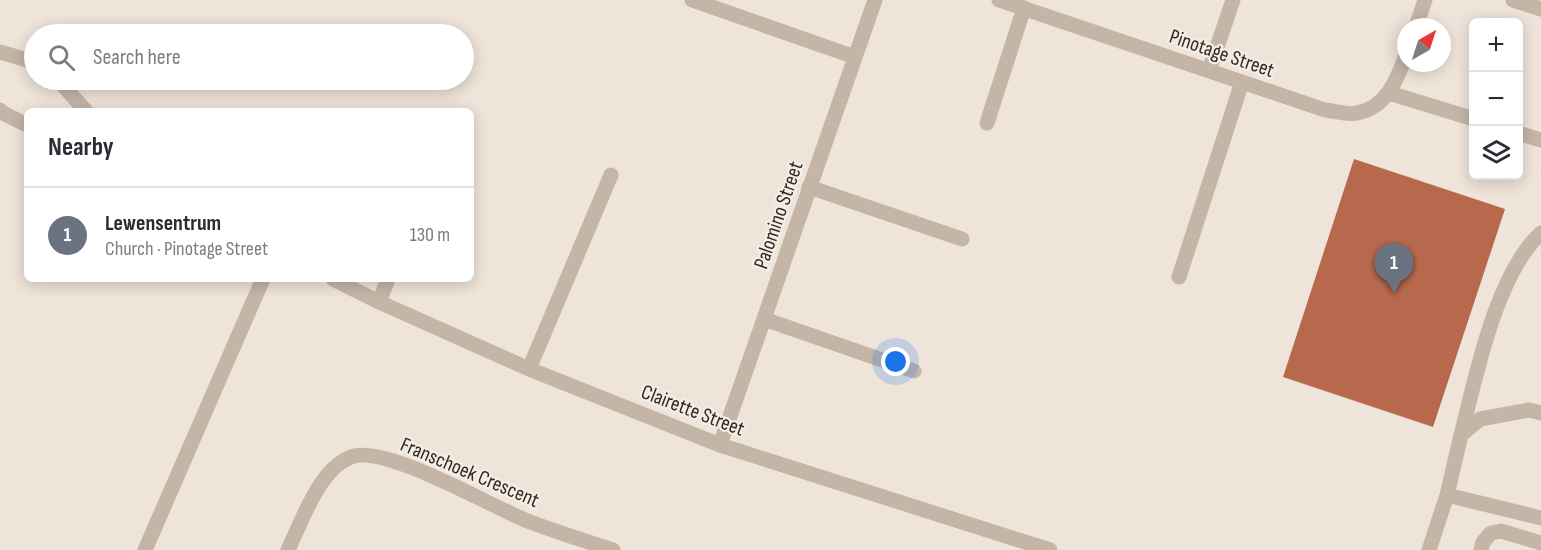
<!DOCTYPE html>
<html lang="en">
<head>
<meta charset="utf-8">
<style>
	body { margin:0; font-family:"Sofia Sans Condensed",sans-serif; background:#f2f2f3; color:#2b2b33 }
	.controls { position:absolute; right:18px; top:18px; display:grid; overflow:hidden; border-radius:9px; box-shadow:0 3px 15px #0003 }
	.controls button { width:54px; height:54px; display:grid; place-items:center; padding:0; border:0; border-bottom:2px solid #e1e1e2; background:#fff; color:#2b2b33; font:30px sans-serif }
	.compass { position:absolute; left:1397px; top:18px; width:54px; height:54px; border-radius:50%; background:#fff; box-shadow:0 3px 15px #0003; rotate:39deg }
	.you { position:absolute; left:896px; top:362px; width:21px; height:21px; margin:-15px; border:4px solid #fff; border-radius:50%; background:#1a73e8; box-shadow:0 0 0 9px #1a73e833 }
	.badge { display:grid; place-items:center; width:39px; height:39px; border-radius:50%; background:#214a4e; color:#fff; font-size:20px; font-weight:700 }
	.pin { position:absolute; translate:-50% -50px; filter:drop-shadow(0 2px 3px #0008) }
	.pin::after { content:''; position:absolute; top:32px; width:21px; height:18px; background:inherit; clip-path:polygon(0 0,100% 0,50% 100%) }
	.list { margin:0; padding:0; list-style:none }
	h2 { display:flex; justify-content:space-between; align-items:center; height:78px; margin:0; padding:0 24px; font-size:26px }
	h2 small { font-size:20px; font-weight:400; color:#7c7c81 }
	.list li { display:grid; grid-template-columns:39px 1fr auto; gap:18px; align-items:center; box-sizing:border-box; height:96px; padding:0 24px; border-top:2px solid #e1e1e2 }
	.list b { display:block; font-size:22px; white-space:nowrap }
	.list p { margin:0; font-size:20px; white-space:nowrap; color:#7c7c81 }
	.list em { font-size:20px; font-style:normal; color:#7c7c81 }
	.icon { flex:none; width:33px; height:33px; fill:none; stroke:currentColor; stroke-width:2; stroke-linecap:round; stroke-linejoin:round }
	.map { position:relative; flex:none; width:1541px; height:550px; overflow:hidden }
	.search { position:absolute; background:#fff; box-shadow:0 3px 15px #0003; left:24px; top:24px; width:450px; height:66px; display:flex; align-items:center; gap:15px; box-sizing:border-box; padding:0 21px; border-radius:33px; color:#7c7c81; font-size:22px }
	.panel { position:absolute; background:#fff; box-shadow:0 3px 15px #0003; left:24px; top:108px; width:450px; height:174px; border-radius:9px }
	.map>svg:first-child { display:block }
</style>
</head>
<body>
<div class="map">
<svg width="1541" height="550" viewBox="0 0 1541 550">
	<rect width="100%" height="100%" fill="#eee4d9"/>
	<path fill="#b8694d" d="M1354 159 1505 209 1433 427 1283 377Z"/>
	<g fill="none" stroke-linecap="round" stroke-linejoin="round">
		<path stroke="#c4b5a7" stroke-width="15" d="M692 0 855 57
			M999 0 1325 110C1335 111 1347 115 1357 113 1386 108 1397 80 1406 55
			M1513 0 1541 9
			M1416 27 1425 0
			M0 52 34 62
			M1209 71 1233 0
			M58 80 86 111
			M1389 93 1474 119
			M0 110 3 113 27 125
			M987 123 1024 8
			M1518 133 1541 140
			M809 187 962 239
			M1179 277 1242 82
			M333 279 379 302 529 369 720 445 1050 550
			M379 302 388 279
			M764 319 914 371
			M529 369 611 175
			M1461 435C1476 376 1496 274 1541 233
			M720 445 875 0
			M1447 495 1541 518
			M145 550 263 279
			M288 550C302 521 319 469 351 457 384 443 493 508 530 522 557 532 585 541 613 550
			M1429 550 1447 495 1461 435 1480 419 1529 410 1541 413
			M1481 550 1483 542 1491 533 1501 531 1541 543"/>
	</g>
	<g text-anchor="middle" stroke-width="4.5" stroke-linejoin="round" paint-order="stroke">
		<g font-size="21" fill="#312a26" stroke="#f6eee5">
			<text transform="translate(1222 53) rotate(19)" y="7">Pinotage Street</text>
			<text transform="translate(778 215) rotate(-71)" y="7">Palomino Street</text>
			<text transform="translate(693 410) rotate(21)" y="7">Clairette Street</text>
			<text transform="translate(470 472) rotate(23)" y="7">Franschoek Crescent</text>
		</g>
	</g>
</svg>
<div class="controls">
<button>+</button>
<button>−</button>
<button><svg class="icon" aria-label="layers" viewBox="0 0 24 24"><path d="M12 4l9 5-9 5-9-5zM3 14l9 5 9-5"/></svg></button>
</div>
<svg class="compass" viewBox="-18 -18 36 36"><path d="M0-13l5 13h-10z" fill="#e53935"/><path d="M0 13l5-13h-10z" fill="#7c7c81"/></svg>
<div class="you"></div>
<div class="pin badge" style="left:1394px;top:293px;background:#6b7280">1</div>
<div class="search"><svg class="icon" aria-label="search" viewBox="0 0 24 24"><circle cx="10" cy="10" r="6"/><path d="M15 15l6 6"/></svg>Search here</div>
<section class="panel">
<h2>Nearby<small></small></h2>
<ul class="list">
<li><span class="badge" style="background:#6b7280">1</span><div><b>Lewensentrum</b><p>Church · Pinotage Street</p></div><em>130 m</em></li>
</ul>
</section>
</div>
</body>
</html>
